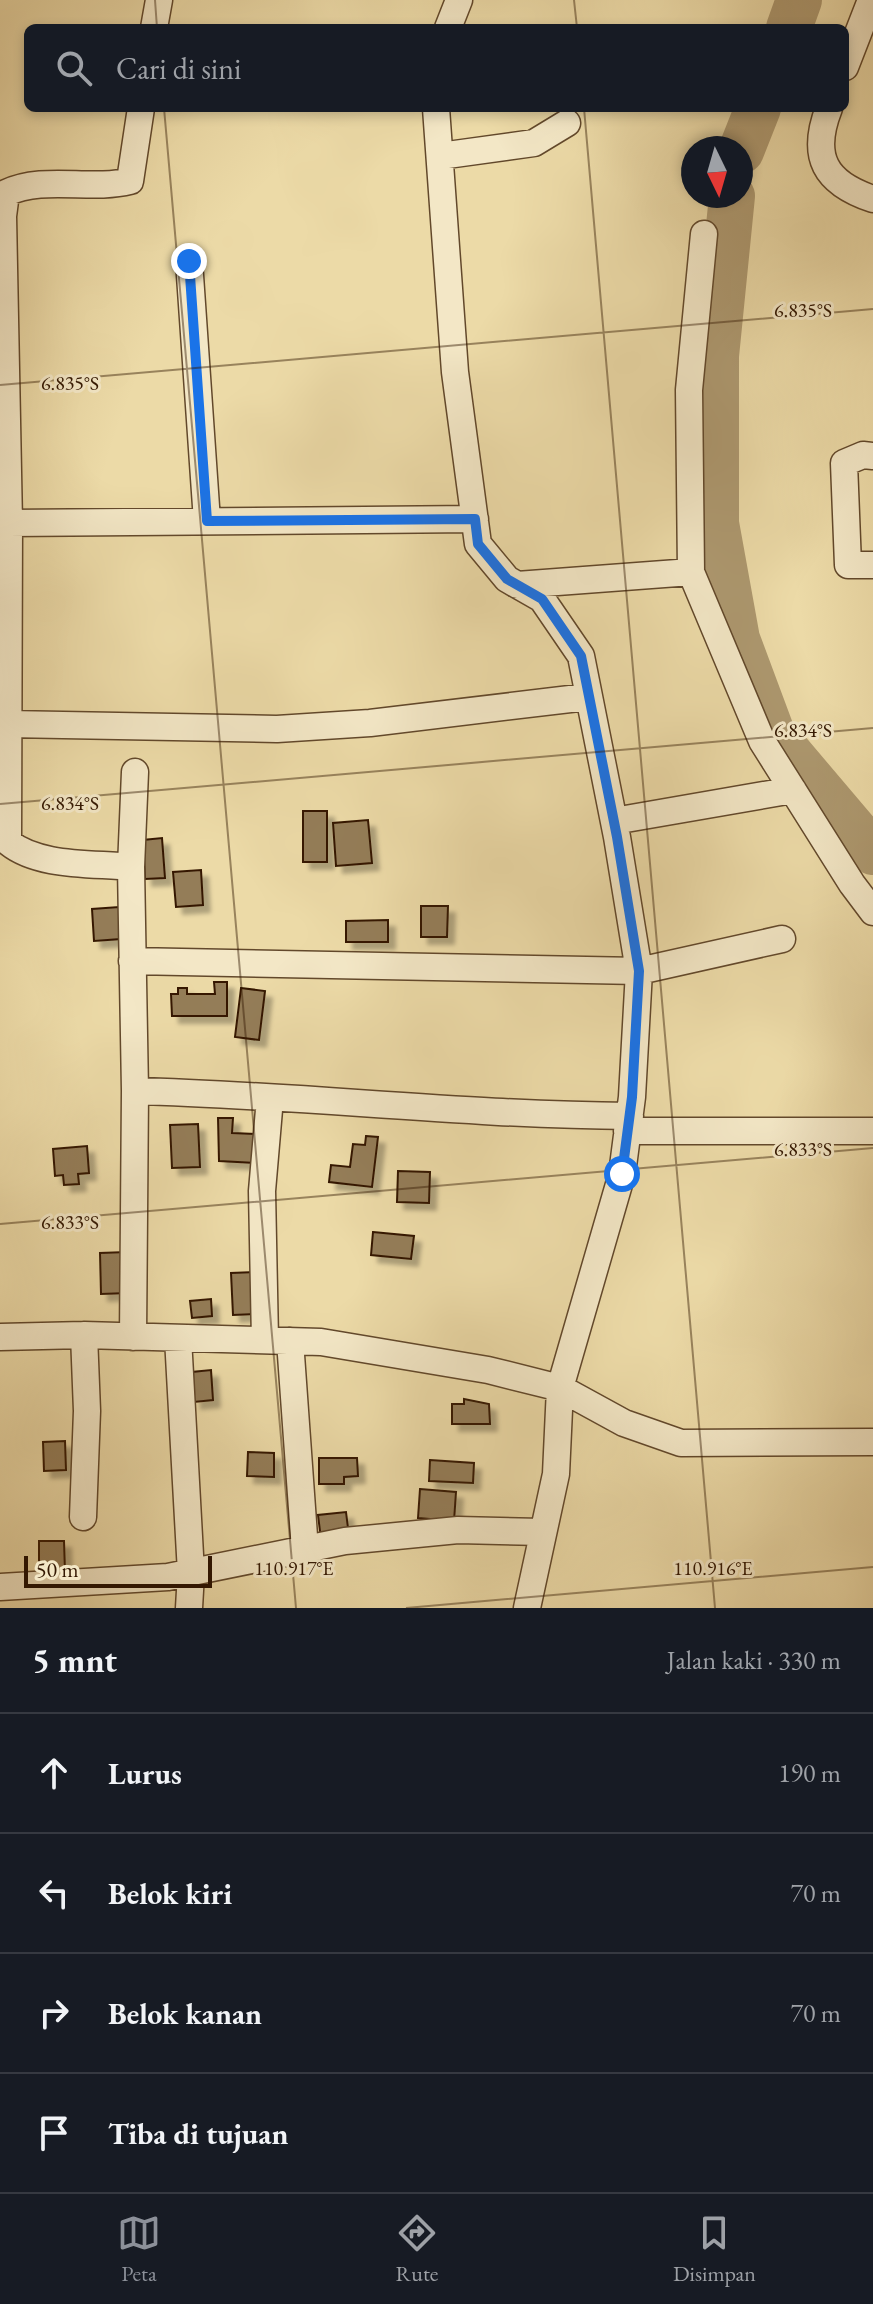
<!DOCTYPE html>
<html lang="id">
<head>
<meta charset="utf-8">
<style>
	body { margin:0; font-family:"EB Garamond",serif; background:#20242c; color:#f1f3f6 }
	.compass { position:absolute; left:681px; top:136px; width:72px; height:72px; border-radius:50%; background:#171b24; box-shadow:0 4px 12px #0003; rotate:175deg }
	.scale { position:absolute; left:24px; bottom:20px; width:188px; box-sizing:border-box; padding-left:8px; border:4px solid #341802; border-top:0; font-size:22px; line-height:28px; white-space:nowrap; color:#341802; -webkit-text-stroke:6px #f3e7c6; paint-order:stroke }
	.stop { position:absolute; width:24px; height:24px; margin:-18px; border:6px solid #1a73e8; border-radius:50%; background:#fff }
	.stop.end { background:#1a73e8; border-color:#fff; box-shadow:0 2px 8px #0008 }
	.list { margin:0; padding:0; list-style:none }
	h2 { display:flex; justify-content:space-between; align-items:center; height:104px; margin:0; padding:0 32px; font-size:34px }
	h2 small { font-size:26px; font-weight:400; color:#9ea1a6 }
	.list li { display:grid; grid-template-columns:52px 1fr auto; gap:24px; align-items:center; box-sizing:border-box; height:120px; padding:0 32px; border-top:2px solid #363941 }
	.list b { display:block; font-size:30px; white-space:nowrap }
	.list em { font-size:26px; font-style:normal; color:#9ea1a6 }
	.icon { flex:none; width:44px; height:44px; fill:none; stroke:currentColor; stroke-width:2; stroke-linecap:round; stroke-linejoin:round }
	.map { position:relative; flex:none; width:873px; height:1608px; overflow:hidden }
	.search { position:absolute; background:#171b24; box-shadow:0 4px 12px #0003; left:24px; right:24px; top:24px; height:88px; display:flex; align-items:center; gap:20px; box-sizing:border-box; padding:0 28px; border-radius:12px; color:#9ea1a6; font-size:30px }
	.sheet { height:584px; background:#171b24 }
	nav { display:flex; justify-content:space-around; align-items:center; box-sizing:border-box; height:112px; border-top:2px solid #363941; background:#171b24; font-size:22px; color:#9ea1a6 }
	nav a { display:grid; justify-items:center; gap:4px }
	nav .on { color:#8c9099 }
	.map>svg:first-child { display:block }
</style>
</head>
<body>
<div class="map">
<svg width="873" height="1608" viewBox="0 0 873 1608">
	<defs>
		<filter id="shadow"><feDropShadow dx="7" dy="7" stdDeviation="2" flood-color="#0004"/></filter>
	</defs>
	<rect width="100%" height="100%" fill="#ecdaa7"/>
	<filter id="stains"><feTurbulence type="fractalNoise" baseFrequency=".0025" numOctaves="4"/><feColorMatrix values="0 0 0 0 .2 0 0 0 0 .09 0 0 0 0 .02 0 0 0 .5 -.17"/></filter>
	<radialGradient id="worn" r=".72"><stop offset=".6" stop-color="#630" stop-opacity="0"/><stop offset="1" stop-color="#630" stop-opacity=".3"/></radialGradient>
	<g fill="none" stroke-linecap="round" stroke-linejoin="round">
		<path stroke="#ad986f" stroke-width="46" d="M789 28 799 0
			M741 151 758 108
			M732 196 716 356V523L737 639 772 733 873 852"/>
	</g>
	<path fill="#947d58" stroke="#341802" stroke-width="2" filter="url(#shadow)" d="M303 811H327V862H303Z
		M368 820 372 863 336 866 333 823Z
		M162 838 165 878 145 879 143 840Z
		M201 870 203 905 176 907 173 872Z
		M421 906H448L447 937H421Z
		M119 907 121 939 94 941 92 909Z
		M388 920V942H346V921Z
		M214 982H227V1016H172L171 994H178V988H187V994H215Z
		M241 988 265 991 259 1040 235 1037Z
		M218 1118H233L232 1133 258 1134 257 1163 219 1161Z
		M198 1124 200 1167 172 1168 170 1125Z
		M366 1136 378 1137 372 1187 329 1182 331 1165 350 1167 353 1144 365 1145Z
		M87 1146 89 1173 78 1174 79 1184 64 1185 63 1175 55 1176 53 1149Z
		M398 1171 430 1172 429 1203 397 1202Z
		M373 1232 414 1236 411 1259 371 1255Z
		M127 1252 128 1293 101 1294 100 1253Z
		M256 1272 257 1314 233 1315 231 1273Z
		M211 1299 212 1316 192 1318 190 1301Z
		M211 1370 213 1400 194 1402 192 1372Z
		M464 1399 489 1404 490 1424H452V1404H464Z
		M65 1441 66 1470 44 1471 43 1442Z
		M248 1452 274 1453V1477L247 1476Z
		M319 1458H357L358 1476 344 1477V1484H319Z
		M430 1460 474 1463 473 1483 429 1481Z
		M420 1489 456 1492 454 1521 418 1518Z
		M346 1512 349 1536 321 1539 318 1515Z
		M39 1541H64L65 1572H39Z"/>
	<g fill="none" stroke-linecap="round" stroke-linejoin="round">
		<defs>
			<path id="minor" d="M154 28 159 0
				M448 28 459 0
				M845 67 871 0
				M436 108 455 372 478 544 507 579 542 599 581 656 617 837 639 971 632 1097 622 1174 560 1388 556 1474 527 1608
				M829 108C810 157 825 183 873 199
				M440 156 534 143 567 123
				M704 234 689 390 691 572 762 741 852 884 873 912
				M189 261 207 521
				M873 456 863 455 844 463 848 565H873
				M9 523 3 216 6 193C44 175 90 191 130 181L141 108
				M517 585 691 572
				M8 724 277 729 370 723 587 697
				M614 821 793 790
				M131 867 135 772
				M132 961 639 971 782 939
				M135 1091C300 1095 464 1115 630 1116
				M627 1131H873
				M0 1337 84 1335 321 1342 488 1370 560 1388 624 1423 681 1443 873 1442
				M133 1337 135 1091 131 867C92 863 38 867 8 842L9 523 475 519
				M178 1338 191 1573 189 1608
				M265 1340 262 1191 270 1098
				M290 1341 305 1550
				M83 1517 87 1411 84 1335
				M0 1587 168 1577 345 1541 458 1530 542 1532"/>
		</defs>
		<use href="#minor" stroke="#62482b" stroke-width="29"/>
		<use href="#minor" stroke="#f3e7c6" stroke-width="26"/>
	</g>
	<g fill="none" stroke-linecap="round" stroke-linejoin="round">
		<path stroke="#1a73e8" stroke-width="10" d="M189 261 207 521 475 519 478 544 507 579 542 599 581 656 617 837 639 971 632 1097 622 1174"/>
	</g>
	<path fill="none" stroke="#341802" stroke-width="2" stroke-opacity="0.45" d="M155 0 157 28M574 0 577 28M164 108 296 1608M584 108 715 1608M0 385 873 309M0 804 873 728M0 1224 873 1148M406 1608 873 1567"/>
	<g font-size="20" text-anchor="middle" fill="#341802" stroke="#f3e7c6" stroke-width="6" stroke-linejoin="round" paint-order="stroke">
		<text x="803" y="317">6.835°S</text>
		<text x="70" y="390">6.835°S</text>
		<text x="803" y="737">6.834°S</text>
		<text x="70" y="810">6.834°S</text>
		<text x="803" y="1156">6.833°S</text>
		<text x="70" y="1229">6.833°S</text>
		<text x="294" y="1575">110.917°E</text>
		<text x="713" y="1575">110.916°E</text>
	</g>
	<rect width="100%" height="100%" filter="url(#stains)"/>
	<rect width="100%" height="100%" fill="url(#worn)"/>
</svg>
<svg class="compass" viewBox="-18 -18 36 36"><path d="M0-13l5 13h-10z" fill="#e53935"/><path d="M0 13l5-13h-10z" fill="#9ea1a6"/></svg>
<div class="scale">50 m</div>
<div class="stop" style="left:622px;top:1174px"></div>
<div class="stop end" style="left:189px;top:261px"></div>
<div class="search"><svg class="icon" aria-label="search" viewBox="0 0 24 24"><circle cx="10" cy="10" r="6"/><path d="M15 15l6 6"/></svg>Cari di sini</div>
</div>
<section class="sheet">
<h2>5 mnt<small>Jalan kaki · 330 m</small></h2>
<ul class="list">
<li><svg class="icon" aria-label="ahead" viewBox="0 0 24 24"><path d="M12 20V5M6 11l6-6 6 6"/></svg><div><b>Lurus</b></div><em>190 m</em></li>
<li><svg class="icon" aria-label="left" viewBox="0 0 24 24"><path d="M17 20v-9H6M10 6l-5 5 5 5"/></svg><div><b>Belok kiri</b></div><em>70 m</em></li>
<li><svg class="icon" aria-label="right" viewBox="0 0 24 24"><path d="M7 20v-9h11M14 6l5 5-5 5"/></svg><div><b>Belok kanan</b></div><em>70 m</em></li>
<li><svg class="icon" aria-label="arrive" viewBox="0 0 24 24"><path d="M6 21V4h12l-3 4 3 4H6"/></svg><div><b>Tiba di tujuan</b></div></li>
</ul>
</section>
<nav>
<a class="on"><svg class="icon" aria-label="map" viewBox="0 0 24 24"><path d="M3 6l6-2 6 2 6-2v14l-6 2-6-2-6 2zM9 4v14M15 6v14"/></svg>Peta</a>
<a><svg class="icon" aria-label="directions" viewBox="0 0 24 24"><path d="M12 3l9 9-9 9-9-9zM9 14v-3h6M13 9l2 2-2 2"/></svg>Rute</a>
<a><svg class="icon" aria-label="saved" viewBox="0 0 24 24"><path d="M7 4h10v16l-5-4-5 4z"/></svg>Disimpan</a>
</nav>
</body>
</html>
